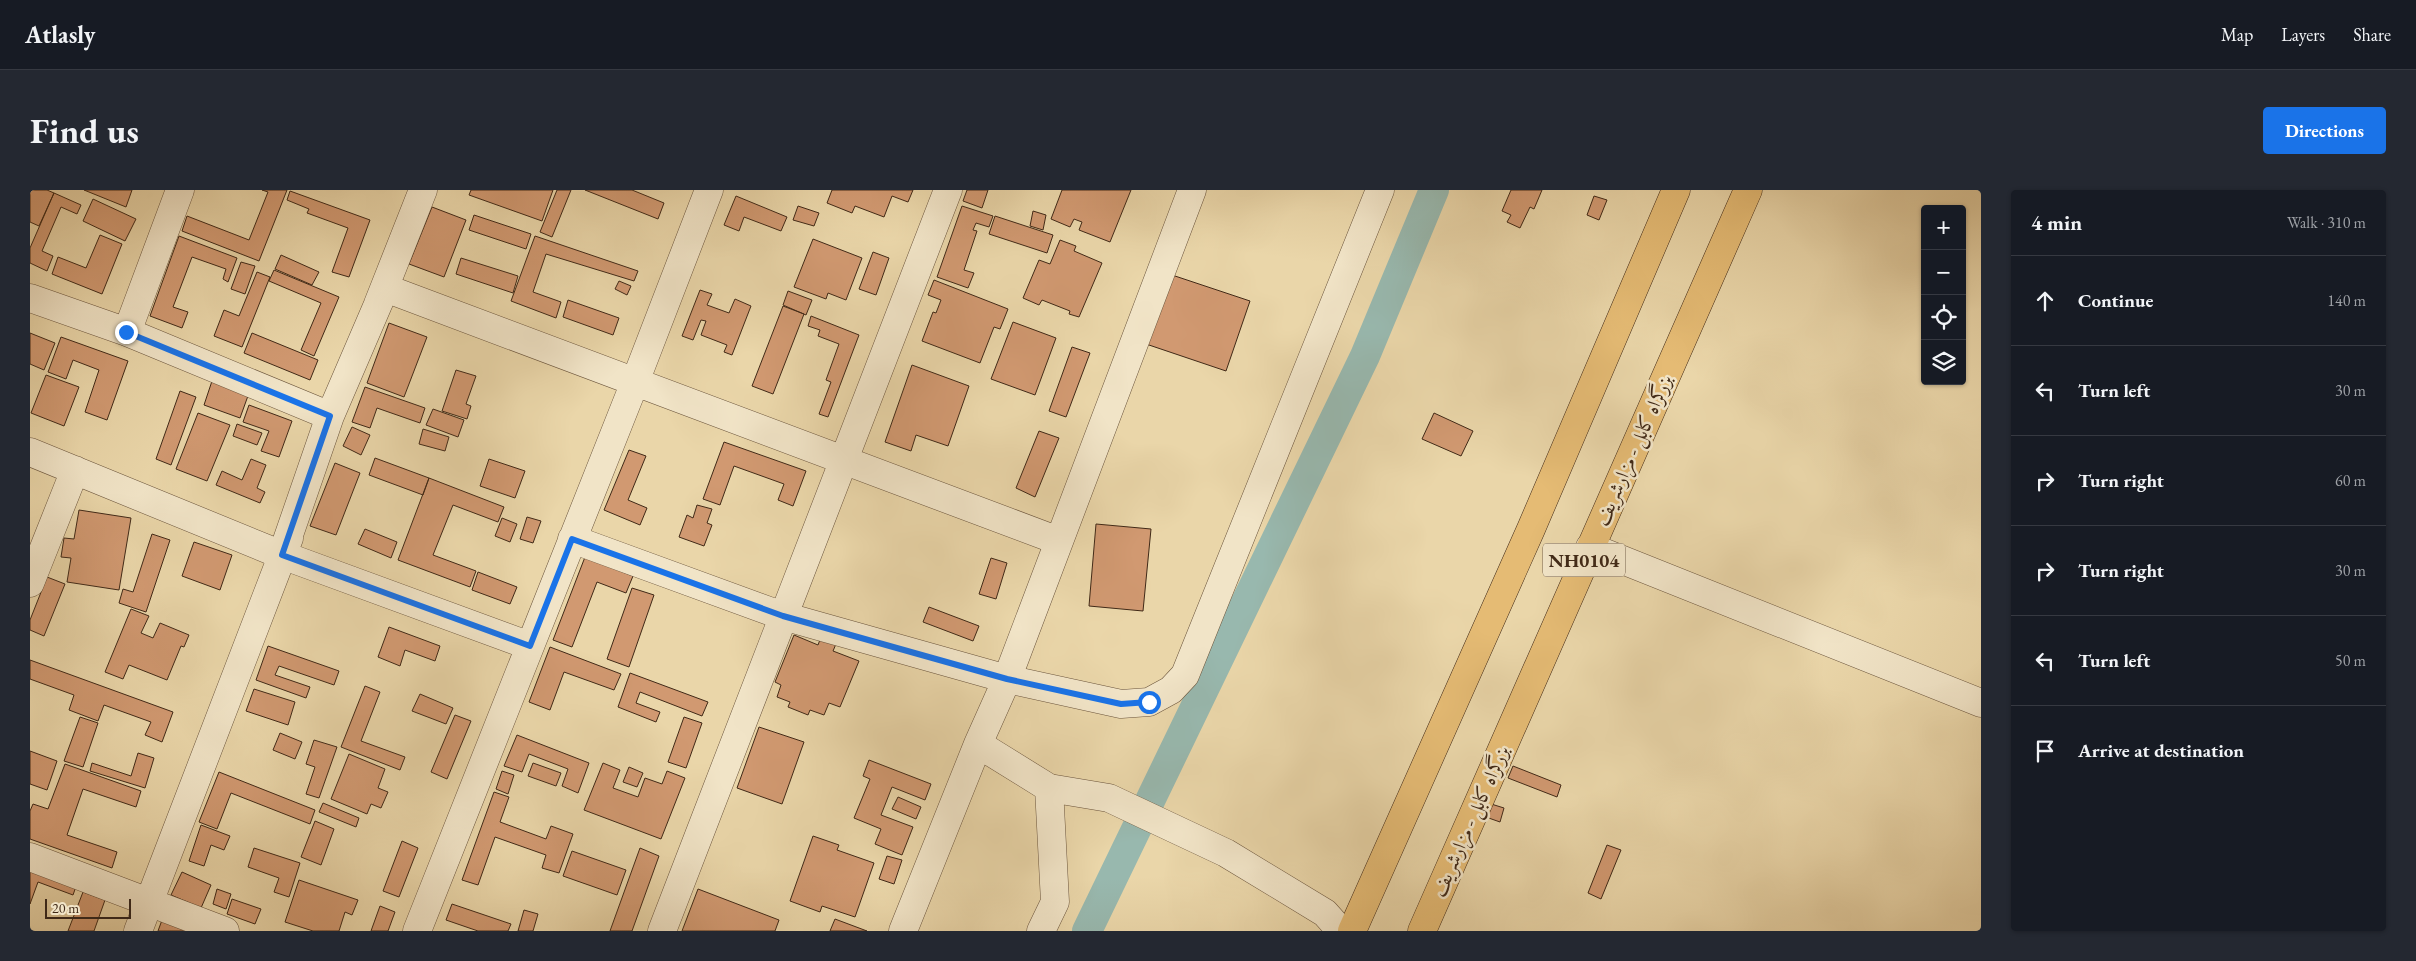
<!DOCTYPE html>
<html lang="en">
<head>
<meta charset="utf-8">
<style>
	body { margin:0; font-family:"EB Garamond",Amiri,serif; background:#242831; color:#f1f3f6 }
	.controls { position:absolute; right:15px; top:15px; display:grid; overflow:hidden; border-radius:5px; box-shadow:0 1px 4px #0004 }
	.controls button { width:45px; height:45px; display:grid; place-items:center; padding:0; border:0; border-bottom:1px solid #363941; background:#171b24; color:#f1f3f6; font:25px sans-serif }
	.scale { position:absolute; left:15px; bottom:12px; width:86px; box-sizing:border-box; padding-left:5px; border:2px solid #402917; border-top:0; font-size:14px; line-height:18px; white-space:nowrap; color:#402917; -webkit-text-stroke:4px #f1e4c7; paint-order:stroke }
	.stop { position:absolute; width:15px; height:15px; margin:-11px; border:4px solid #1a73e8; border-radius:50%; background:#fff }
	.stop.end { background:#1a73e8; border-color:#fff; box-shadow:0 1px 5px #0008 }
	.list { margin:0; padding:0; list-style:none }
	h2 { display:flex; justify-content:space-between; align-items:center; height:65px; margin:0; padding:0 20px; font-size:21px }
	h2 small { font-size:16px; font-weight:400; color:#9ea1a6 }
	.list li { display:grid; grid-template-columns:32px 1fr auto; gap:15px; align-items:center; box-sizing:border-box; height:90px; padding:0 20px; border-top:1px solid #363941 }
	.list b { display:block; font-size:19px; white-space:nowrap }
	.list em { font-size:16px; font-style:normal; color:#9ea1a6 }
	.icon { flex:none; width:28px; height:28px; fill:none; stroke:currentColor; stroke-width:2; stroke-linecap:round; stroke-linejoin:round }
	.map { position:relative; flex:none; width:1951px; height:741px; overflow:hidden; border-radius:5px }
	header { display:flex; align-items:center; gap:30px; box-sizing:border-box; height:70px; padding:0 25px; background:#171b24; border-bottom:1px solid #363941 }
	header strong { font-size:24px }
	nav { display:flex; gap:28px; margin-inline-start:auto; font-size:18px }
	.intro { display:flex; align-items:center; justify-content:space-between; box-sizing:border-box; height:120px; padding:0 30px }
	h1 { margin:0; font-size:35px }
	.button { padding:12px 22px; border-radius:5px; background:#1a73e8; color:#fff; font-size:18px; font-weight:700 }
	main { display:flex; gap:30px; padding:0 30px }
	aside { flex:1; background:#171b24; border-radius:5px; box-shadow:0 1px 4px #0004 }
	.map>svg:first-child { display:block }
</style>
</head>
<body>
<header>
<strong>Atlasly</strong>
<nav><a>Map</a><a>Layers</a><a>Share</a></nav>
</header>
<div class="intro"><h1>Find us</h1><a class="button">Directions</a></div>
<main>
<div class="map">
<svg width="1951" height="741" viewBox="0 0 1951 741">
	<rect width="100%" height="100%" fill="#ead6a9"/>
	<filter id="stains"><feTurbulence type="fractalNoise" baseFrequency=".004" numOctaves="4"/><feColorMatrix values="0 0 0 0 .2 0 0 0 0 .09 0 0 0 0 .02 0 0 0 .5 -.17"/></filter>
	<radialGradient id="worn" r=".72"><stop offset=".6" stop-color="#630" stop-opacity="0"/><stop offset="1" stop-color="#630" stop-opacity=".3"/></radialGradient>
	<g fill="none" stroke-linecap="round" stroke-linejoin="round">
		<path stroke="#98b8ae" stroke-width="30" d="M1057 741 1335 166 1404 0"/>
	</g>
	<path fill="#d19971" stroke="#402917" d="M0 0H17L24 3 9 36 0 32Z
		M54 0H102L96 17Z
		M232 0H257L229 71 152 41 157 26 219 50 238 2Z
		M441 0H523L512 31 439 5Z
		M527 0H541L522 47 510 42Z
		M555 0H602L634 13 628 29Z
		M802 0H883L878 12 862 6 854 27 825 16 822 23 797 13Z
		M937 0H958L952 18 933 11Z
		M1032 0H1101L1080 52 1049 40 1052 32 1044 29 1040 37 1021 29Z
		M1481 0H1512L1504 19 1500 17 1490 38 1477 32 1481 25 1472 21Z
		M260 1 340 30 319 87 302 82 318 38 277 23 279 19 257 10Z
		M24 3 51 15 47 24 31 17 12 61 23 66 17 81 0 73V58Z
		M706 6 757 27 751 41 714 27 709 41 694 35Z
		M1564 6 1577 10 1569 30 1557 25Z
		M63 9 106 29 95 51 53 31Z
		M768 16 789 23 784 36 763 30Z
		M932 16 963 26 959 37 946 33 943 40 947 41 934 80 944 83 938 98 907 87Z
		M402 17 436 30 414 87 379 74Z
		M1003 21 1016 25 1013 40 1000 36Z
		M444 25 501 44 496 59 439 40Z
		M965 26 1023 45 1017 63 959 44Z
		M70 45 92 54 72 104 22 84 28 67 56 78Z
		M149 46 207 68 198 92 193 89 196 79 162 67 143 117 158 122 152 138 120 126Z
		M505 46 608 81 604 91 516 64 503 102 531 112 526 128 481 111Z
		M783 49 832 68 816 110 798 103 796 109 764 97Z
		M1030 50 1046 56 1044 61 1072 73 1049 127 1039 124 1040 121 1012 110 1009 115 993 108 1009 70 1020 74Z
		M843 62 859 68 846 105 829 99Z
		M251 65 289 82 282 95 245 79Z
		M431 68 488 86 483 103 426 84Z
		M211 72 225 76 215 104 201 99Z
		M244 80 309 107 284 166 271 160 291 113 239 91Z
		M227 82 240 87 212 157 184 146 194 120 209 126Z
		M1139 84 1220 111 1196 181 1116 154Z
		M904 90 978 119 970 139 964 137 950 173 892 151 903 122 906 123 911 110 898 105Z
		M589 91 601 96 597 105 585 99Z
		M670 100 682 104 677 115 699 123 705 109 721 116 702 165 694 162 697 155 671 145 676 131 671 130 663 150 652 146Z
		M758 101 782 110 776 125 753 115Z
		M538 110 589 128 583 145 533 127Z
		M753 116 774 124 743 204 722 196Z
		M781 126 829 145 798 227 789 224 801 192 796 190 809 154 788 146 790 140 778 136Z
		M983 132 1026 148 1005 205 961 189Z
		M359 133 397 147 374 207 337 193Z
		M0 143 25 153 14 180 0 174Z
		M222 143 288 170 280 190 214 163Z
		M31 147 98 171 77 230 55 222 69 180 43 170 36 189 18 182Z
		M1042 157 1060 163 1036 227 1019 221Z
		M882 175 939 196 918 256 886 245 881 261 855 252Z
		M426 180 446 186 436 214 441 216 437 229 412 221Z
		M16 185 49 197 34 236 1 223Z
		M182 191 219 203 210 228 174 215Z
		M335 197 395 218 390 233 347 218 340 238 322 232Z
		M150 201 166 207 141 275 126 269Z
		M219 215 262 231 249 267 231 261 239 241 213 232Z
		M403 219 434 230 428 247 396 235Z
		M168 223 200 235 177 291 146 279Z
		M1404 223 1443 241 1431 266 1392 249Z
		M207 234 232 243 227 255 203 246Z
		M322 237 340 245 331 265 313 256Z
		M393 239 419 247 415 261 389 254Z
		M1009 241 1029 248 1005 307 986 298Z
		M694 252 776 281 763 316 748 310 754 294 704 276 690 315 673 309Z
		M599 260 616 266 598 310 617 318 610 335 574 320Z
		M345 268 399 288 393 305 339 285Z
		M221 269 236 275 227 298 235 302 230 313 186 295 192 281 212 290Z
		M459 269 495 281 485 308 450 296Z
		M305 273 330 283 306 345 280 336Z
		M399 288 474 317 468 332 423 315 403 365 446 381 440 397 368 370Z
		M667 315 682 319 677 333 682 335 674 356 649 347 657 325 663 328Z
		M49 320 101 328 89 400 37 392 41 368 31 367 34 348 44 349Z
		M497 327 511 331 503 353 490 349Z
		M472 328 487 334 480 352 465 346Z
		M1066 334 1121 339 1113 421 1059 416Z
		M335 339 367 352 361 368 328 354Z
		M122 344 140 350 116 422 89 413 93 399 103 402Z
		M164 352 202 365 190 400 152 386Z
		M555 367 603 386 596 403 567 392 542 457 523 450Z
		M961 368 977 373 966 409 949 404Z
		M448 382 487 397 480 414 442 400Z
		M17 387 35 394 14 446 0 440V430Z
		M602 398 624 405 599 477 577 469Z
		M899 417 949 436 943 451 893 432Z
		M101 419 119 426 111 443 123 448 130 433 159 445 154 457 151 456 137 490 99 475 93 489 75 482Z
		M359 437 410 456 405 471 375 460 370 476 348 467Z
		M764 445 788 455 791 447 806 454 803 461 829 471 810 517 799 513 794 525 780 520 778 525 758 517 760 512 747 507 751 495 745 492Z
		M238 456 309 481 304 495 249 476 245 485 280 497 276 508 226 490Z
		M520 457 591 484 584 500 534 482 520 520 499 512Z
		M0 470 143 522 132 552 115 545 121 532 74 515 68 531 39 520 44 505 0 489Z
		M600 483 678 512 672 526 610 502 606 513 630 522 626 532 588 517Z
		M335 496 350 502 331 551 375 567 370 580 311 557Z
		M224 499 265 512 258 535 216 521Z
		M390 504 423 518 416 534 382 521Z
		M425 525 441 531 417 589 401 582Z
		M50 527 68 533 53 577 34 571Z
		M654 527 672 533 656 578 638 572Z
		M729 537 774 552 752 614 707 598Z
		M250 543 272 552 265 569 243 560Z
		M487 545 559 573 548 603 532 596 538 579 499 564 492 582 474 576Z
		M284 550 307 557 289 608 276 604 285 577 276 574Z
		M0 561 27 571 17 600 0 594Z
		M108 563 124 568 115 598 60 581 62 573 101 586Z
		M319 564 355 579 348 598 358 602 351 618 341 614 337 624 301 609Z
		M839 570 901 594 895 610 862 597 851 625 883 637 872 665 845 654 851 639 824 628 840 589 833 586Z
		M503 573 531 583 526 596 498 586Z
		M573 573 590 580 583 598 608 607 615 588 632 594 637 581 655 588 631 649 554 620Z
		M35 574 111 601 106 617 53 599 37 645 87 662 82 678 0 649V621L3 614 18 619Z
		M1483 576 1531 595 1527 607 1478 588Z
		M599 577 613 583 607 597 593 592Z
		M472 581 484 585 478 604 466 599Z
		M189 582 285 620 280 634 201 603 187 639 169 632Z
		M464 602 479 607 470 632 516 649 521 636 543 644 529 683 512 678 516 665 465 647 448 695 432 690Z
		M868 607 891 617 886 629 862 619Z
		M293 613 329 628 326 637 289 622Z
		M1458 613 1474 618 1470 632 1453 626Z
		M285 631 304 639 291 675 271 667Z
		M171 635 200 646 194 660 181 655 174 676 159 671Z
		M783 646 809 655 807 660 844 673 825 727 792 716 790 722 760 711Z
		M372 651 388 658 369 707 353 701Z
		M1577 655 1591 660 1571 709 1558 703Z
		M224 658 270 673 259 707 244 702 249 688 218 677Z
		M610 658 629 666 602 741H580Z
		M542 661 596 680 587 705 533 686Z
		M857 666 872 670 864 694 849 689Z
		M0 672 49 688 43 705 8 692 0 714Z
		M152 682 181 695 171 718 141 705Z
		M269 690 328 710 322 725 315 722 309 741H283L255 732Z
		M187 699 201 704 196 719 183 714Z
		M668 699 749 730 745 741H652Z
		M53 702 75 710 64 741H38Z
		M202 709 231 719 225 734 197 724Z
		M422 714 481 734 478 741H448L416 730Z
		M350 716 365 722 358 741H341Z
		M494 720 508 724 503 741H488Z
		M805 729 837 741H800Z
		M132 730 165 741H128Z"/>
	<g fill="none" stroke-linecap="round" stroke-linejoin="round">
		<defs>
			<path id="minor" d="M0 108 97 142 300 226
				M348 114 393 0
				M97 142 150 0
				M0 262 252 365 500 456
				M542 349 753 426 977 489 1091 514 1119 512 1141 500 1155 485 1350 0
				M1560 357 1951 513
				M252 365 300 226 355 98 1029 351
				M0 393 45 280
				M948 554 1019 598 1079 608 1196 663 1295 723 1311 741
				M0 667 195 741
				M108 741 259 348
				M387 741 605 192 679 0
				M632 741 918 0
				M873 741 948 554 977 489 1162 0
				M1011 741 1025 712 1019 598"/>
			<path id="highway" d="M1322 741 1501 339 1646 0
				M1392 741 1718 0"/>
		</defs>
		<use href="#minor" stroke="#6a543c" stroke-width="29"/>
		<use href="#highway" stroke="#402917" stroke-width="29"/>
		<use href="#minor" stroke="#f1e4c7" stroke-width="28"/>
		<use href="#highway" stroke="#e5bb74" stroke-width="28"/>
	</g>
	<g fill="none" stroke-linecap="round" stroke-linejoin="round">
		<path stroke="#1a73e8" stroke-width="6" d="M96 142 300 226 252 365 500 456 542 349 753 426 977 489 1091 514 1119 512"/>
	</g>
	<g text-anchor="middle" stroke-width="5" stroke-linejoin="round" paint-order="stroke">
		<rect fill="#f1e4c7" stroke="#75614c" stroke-width="1" x="1513" y="353.5" width="82" height="33" rx="4"/>
		<g font-size="19" font-weight="bold" fill="#402917">
			<text x="1554" y="377">NH0104</text>
		</g>
		<g font-size="20" fill="#402917" stroke="#f1e4c7">
			<text transform="translate(1603 260) rotate(-66)" y="7">بزرگراه کابل - مزارشریف</text>
			<text transform="translate(1440 631) rotate(-66)" y="7">بزرگراه کابل - مزارشریف</text>
		</g>
	</g>
	<rect width="100%" height="100%" filter="url(#stains)"/>
	<rect width="100%" height="100%" fill="url(#worn)"/>
</svg>
<div class="controls">
<button>+</button>
<button>−</button>
<button><svg class="icon" aria-label="locate" viewBox="0 0 24 24"><circle cx="12" cy="12" r="6"/><path d="M12 2v4M12 18v4M2 12h4M18 12h4"/></svg></button>
<button><svg class="icon" aria-label="layers" viewBox="0 0 24 24"><path d="M12 4l9 5-9 5-9-5zM3 14l9 5 9-5"/></svg></button>
</div>
<div class="scale">20 m</div>
<div class="stop" style="left:1119px;top:512px"></div>
<div class="stop end" style="left:96px;top:142px"></div>
</div>
<aside>
<h2>4 min<small>Walk · 310 m</small></h2>
<ul class="list">
<li><svg class="icon" aria-label="ahead" viewBox="0 0 24 24"><path d="M12 20V5M6 11l6-6 6 6"/></svg><div><b>Continue</b></div><em>140 m</em></li>
<li><svg class="icon" aria-label="left" viewBox="0 0 24 24"><path d="M17 20v-9H6M10 6l-5 5 5 5"/></svg><div><b>Turn left</b></div><em>30 m</em></li>
<li><svg class="icon" aria-label="right" viewBox="0 0 24 24"><path d="M7 20v-9h11M14 6l5 5-5 5"/></svg><div><b>Turn right</b></div><em>60 m</em></li>
<li><svg class="icon" aria-label="right" viewBox="0 0 24 24"><path d="M7 20v-9h11M14 6l5 5-5 5"/></svg><div><b>Turn right</b></div><em>30 m</em></li>
<li><svg class="icon" aria-label="left" viewBox="0 0 24 24"><path d="M17 20v-9H6M10 6l-5 5 5 5"/></svg><div><b>Turn left</b></div><em>50 m</em></li>
<li><svg class="icon" aria-label="arrive" viewBox="0 0 24 24"><path d="M6 21V4h12l-3 4 3 4H6"/></svg><div><b>Arrive at destination</b></div></li>
</ul>
</aside>
</main>
</body>
</html>
